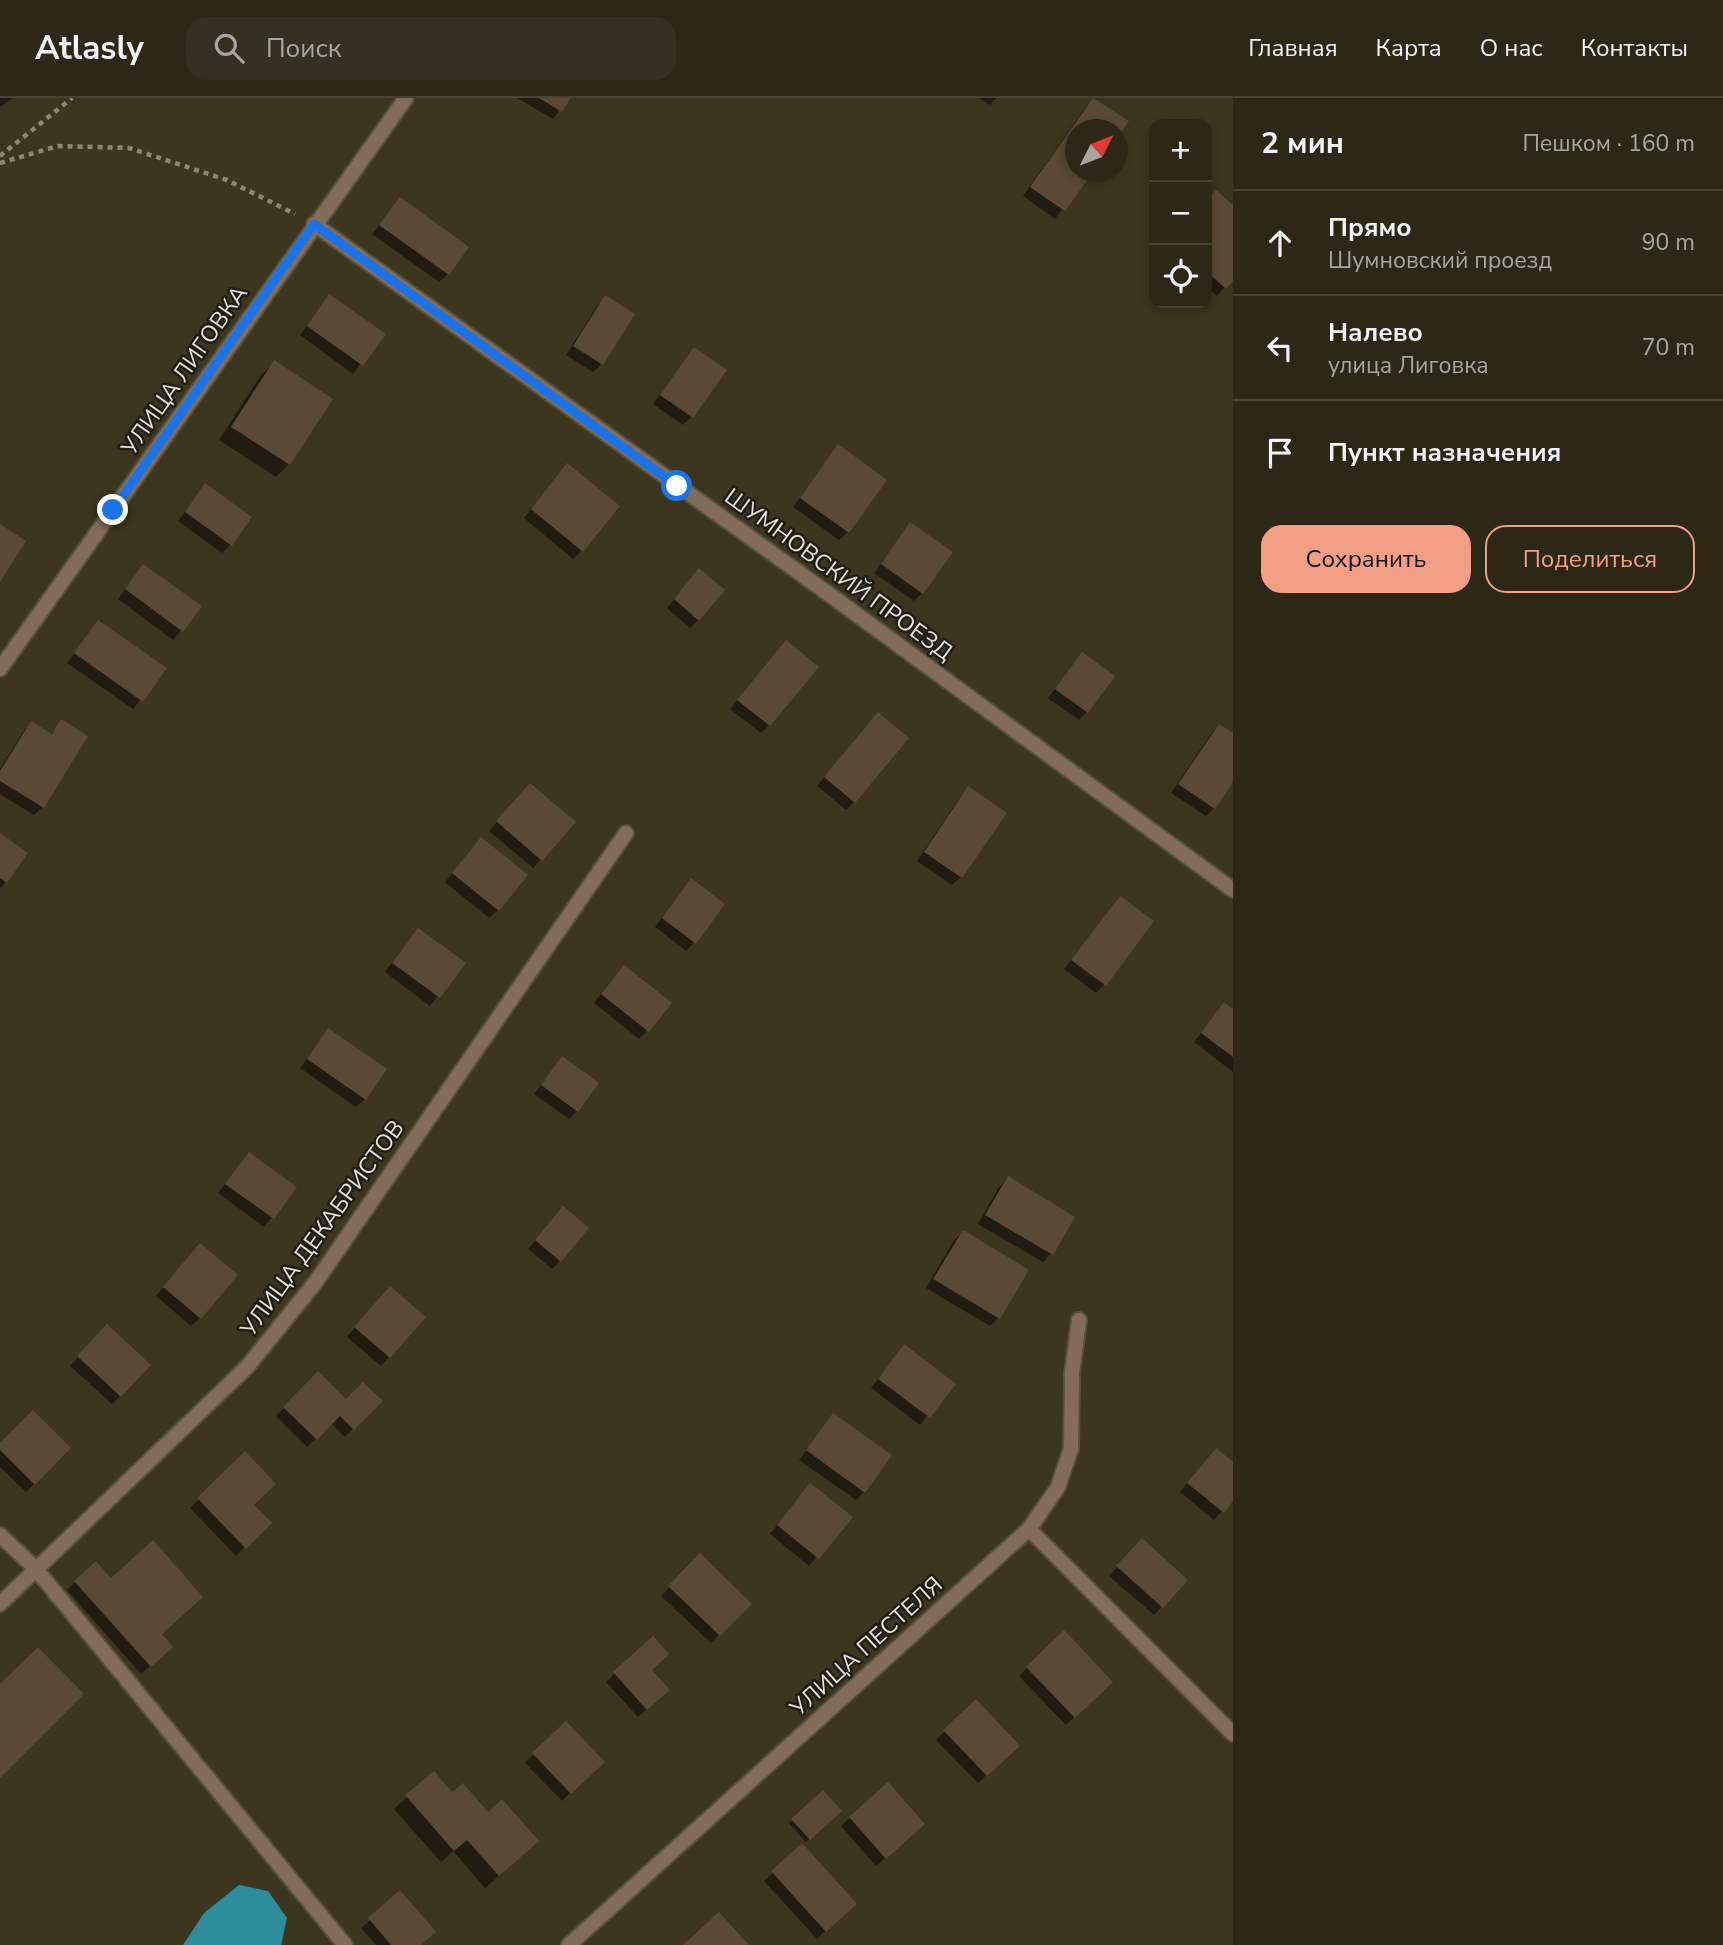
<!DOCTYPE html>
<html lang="ru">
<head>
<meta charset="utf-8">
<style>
	body { margin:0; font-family:"Nunito Sans",sans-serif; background:#35301f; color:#f1f3f6 }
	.controls { position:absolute; right:21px; top:21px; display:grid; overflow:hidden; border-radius:14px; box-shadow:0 4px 10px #0003 }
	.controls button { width:63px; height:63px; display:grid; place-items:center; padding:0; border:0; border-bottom:2px solid #484435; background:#2d2816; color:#f1f3f6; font:35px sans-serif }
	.compass { position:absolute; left:1065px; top:21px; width:63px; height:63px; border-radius:50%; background:#2d2816; box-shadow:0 4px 10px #0003; rotate:48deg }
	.stop { position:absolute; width:21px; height:21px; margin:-16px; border:5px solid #1a73e8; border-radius:50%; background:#fff }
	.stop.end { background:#1a73e8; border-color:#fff; box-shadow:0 2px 7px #0008 }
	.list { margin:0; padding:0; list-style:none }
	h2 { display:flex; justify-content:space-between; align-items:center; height:91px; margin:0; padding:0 28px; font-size:30px }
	h2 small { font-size:23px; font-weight:400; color:#a7a6a1 }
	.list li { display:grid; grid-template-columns:46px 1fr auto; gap:21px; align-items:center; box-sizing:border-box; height:105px; padding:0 28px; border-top:2px solid #484435 }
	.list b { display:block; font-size:26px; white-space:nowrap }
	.list p { margin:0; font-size:23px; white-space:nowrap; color:#a7a6a1 }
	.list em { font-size:23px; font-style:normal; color:#a7a6a1 }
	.actions { display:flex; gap:14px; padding:21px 28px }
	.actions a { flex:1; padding:16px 0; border:2px solid #f39f86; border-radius:21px; text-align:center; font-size:24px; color:#f39f86 }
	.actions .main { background:#f39f86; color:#111 }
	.icon { flex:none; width:38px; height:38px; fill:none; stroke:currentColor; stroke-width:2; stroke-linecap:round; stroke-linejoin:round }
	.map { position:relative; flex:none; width:1233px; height:1847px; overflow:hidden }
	header { display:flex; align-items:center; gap:42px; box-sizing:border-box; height:98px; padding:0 35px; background:#2d2816; border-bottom:2px solid #484435 }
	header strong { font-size:33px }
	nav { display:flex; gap:38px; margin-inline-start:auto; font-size:24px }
	.search { width:490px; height:63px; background:#35301f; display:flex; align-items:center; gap:18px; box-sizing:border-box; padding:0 24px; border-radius:21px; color:#a7a6a1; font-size:26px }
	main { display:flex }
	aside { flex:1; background:#2d2816 }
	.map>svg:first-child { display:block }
</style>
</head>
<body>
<header>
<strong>Atlasly</strong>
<div class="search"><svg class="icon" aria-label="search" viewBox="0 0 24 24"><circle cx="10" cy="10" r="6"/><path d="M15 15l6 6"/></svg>Поиск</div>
<nav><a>Главная</a><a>Карта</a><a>О нас</a><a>Контакты</a></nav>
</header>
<main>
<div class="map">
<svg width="1233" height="1847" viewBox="0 0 1233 1847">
	<rect width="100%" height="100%" fill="#3c361e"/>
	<path fill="#2e8d9a" d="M239 1787 268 1793 287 1820 281 1847H183L204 1815Z"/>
	<path fill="#0007" d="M0 0H13L0 9Z
		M517 0H569L553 21Z
		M979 0H996L990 7Z
		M1094 1 1126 24 1118 36V32H1076V74H1091L1055 121 1023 98 1086 9Z
		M1216 94 1233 109V180L1217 198 1207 189V104Z
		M400 102 448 176 439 184 372 136Z
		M330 199 383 237 353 276 300 237Z
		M605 199 601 266 593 274 566 257 597 208Z
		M694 251 691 319 683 327 653 306Z
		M274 265 331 301 289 366 276 379 219 342 261 277Z
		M838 349 848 434 839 442 793 409Z
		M559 376 582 452 573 461 524 420Z
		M205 388 231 446 222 455 178 423Z
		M911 426 922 495 914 503 874 475Z
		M143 468 200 509 173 542 118 501Z
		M691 481 698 522 690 530 667 510Z
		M98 524 164 571 133 611 67 565Z
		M778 553 769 627 761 635 730 611Z
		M1082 556 1087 614 1079 622 1048 600Z
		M62 624 43 709 34 717 0 696V671L23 634 31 625 50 637Z
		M870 624 854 704 846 712 817 688Z
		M1219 628 1233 637V681L1214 710 1206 718 1171 695 1211 636Z
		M968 691 1004 715 961 779 952 787 917 763 960 699Z
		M522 695 574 725 533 770 489 733Z
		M0 737 6 784 0 790Z
		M481 741 498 812 489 820 445 784Z
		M683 791 694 844 686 853 655 829Z
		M1120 800 1104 887 1096 895 1064 871Z
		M410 841 463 866 430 908 385 874Z
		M616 877 647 933 639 941 594 905Z
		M1224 906 1233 914V974L1194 944Z
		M328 933 365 1001 356 1009 300 970Z
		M562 960 577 1013 569 1021 534 996Z
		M249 1056 295 1089 264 1129 218 1095Z
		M1008 1080 1051 1156 1043 1164 978 1126 999 1089Z
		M555 1119 560 1163 552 1171 528 1151Z
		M963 1134 998 1220 990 1228 926 1190 954 1142Z
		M192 1156 200 1220 191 1228 156 1198Z
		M382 1198 389 1259 381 1268 347 1239Z
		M98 1237 120 1298 112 1306 70 1268Z
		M904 1249 953 1286 920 1327 871 1290Z
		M318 1276 346 1303H380L345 1339 331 1325 307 1349 276 1318Z
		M833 1317 864 1394 856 1402 799 1362Z
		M0 1347 69 1350 26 1394 0 1369Z
		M245 1356 251 1407 269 1425 236 1458 190 1410Z
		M1208 1360 1233 1366V1401L1214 1422 1180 1394Z
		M802 1396 850 1419 809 1468 770 1436Z
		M1134 1451 1186 1482 1154 1517 1109 1478Z
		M700 1458 749 1506 711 1545 661 1498Z
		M75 1484 160 1536 163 1557 141 1576 67 1492Z
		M1064 1535 1111 1584 1066 1627 1019 1578Z
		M653 1540 650 1572 659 1600 638 1619 606 1584Z
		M975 1604 1017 1648 978 1685 936 1642Z
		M566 1625 602 1663 562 1703 525 1665Z
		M433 1675 452 1697 524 1756 485 1790 453 1753 441 1764 394 1711Z
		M888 1686 914 1734 876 1768 841 1728Z
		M822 1694 839 1713 806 1744 789 1725Z
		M802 1748 846 1814 817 1841 764 1783Z
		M400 1795 420 1847H376L361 1830Z"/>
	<path fill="#5a4a35" d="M539 0H571L562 14Z
		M1093 0 1129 23 1118 39V32H1076V74H1093L1065 113 1030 89Z
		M1216 92 1233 107V183L1226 191 1207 174V102Z
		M400 99 469 149 449 177 379 127Z
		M329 196 386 236 363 268 307 228Z
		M605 197 635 216 603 267 573 248Z
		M694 249 727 272 693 320 660 297Z
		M274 262 333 301 290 367 231 329Z
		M838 346 887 382 849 435 800 400Z
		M567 365 620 408 583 454 531 411Z
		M205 385 252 419 232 448 185 414Z
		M910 424 953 454 923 496 881 466Z
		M0 426 26 443 0 484Z
		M143 466 202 508 183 534 125 491Z
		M699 470 725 492 699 523 674 501Z
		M98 522 167 570 143 604 74 555Z
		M786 542 819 569 770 628 737 602Z
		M1082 554 1115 578 1088 615 1055 591Z
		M878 614 909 640 855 705 824 679Z
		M61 621 88 638 44 710 0 683V673L31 623 52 636Z
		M1219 626 1233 635V684L1215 711 1178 686Z
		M530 685 576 724 542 763 496 723Z
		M968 688 1007 715 962 780 924 754Z
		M0 735 28 755 7 785 0 780Z
		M481 739 528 777 499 813 452 775Z
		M691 780 725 806 696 846 662 820Z
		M1120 798 1154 823 1106 888 1071 862Z
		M418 830 466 865 440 900 392 865Z
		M624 867 672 905 649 934 601 896Z
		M1224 904 1233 911V959L1201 935Z
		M328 930 387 971 366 1002 307 961Z
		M562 958 599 985 578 1014 541 987Z
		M249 1054 297 1089 274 1121 225 1086Z
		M1008 1078 1075 1119 1053 1157 985 1117Z
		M563 1108 589 1130 561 1164 535 1142Z
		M963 1132 1029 1172 1000 1221 933 1181Z
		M200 1145 238 1177 201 1221 163 1189Z
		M390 1188 426 1219 390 1260 354 1229Z
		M107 1226 151 1267 121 1299 77 1258Z
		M904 1246 956 1286 930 1320 878 1281Z
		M318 1273 346 1301 363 1284 383 1303 354 1332 340 1318 317 1342 283 1309Z
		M33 1312 71 1350 35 1387 0 1352V1345Z
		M833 1315 892 1357 865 1395 806 1352Z
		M1216 1350 1233 1364V1403L1224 1415 1187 1385Z
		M245 1353 276 1386 254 1407 272 1425 246 1451 197 1400Z
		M810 1385 853 1419 819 1461 777 1427Z
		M1142 1440 1188 1482 1163 1510 1116 1468Z
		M153 1442 203 1499 162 1536 173 1549 151 1569 74 1483 96 1463 111 1480Z
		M700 1455 752 1506 720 1538 668 1488Z
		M1064 1532 1113 1584 1075 1620 1026 1569Z
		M653 1538 669 1556 652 1572 670 1592 647 1612 613 1574Z
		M38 1549 84 1596 0 1680V1586Z
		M976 1601 1020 1648 987 1678 943 1632Z
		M566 1623 605 1664 571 1696 532 1655Z
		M434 1673 452 1694 463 1685 488 1714 502 1701 539 1743 499 1778 467 1742 454 1753 405 1697Z
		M888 1684 925 1726 886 1761 849 1719Z
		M823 1692 842 1713 810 1742 791 1721Z
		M802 1745 857 1806 826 1834 771 1773Z
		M400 1792 436 1834 421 1847H391L368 1820Z
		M719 1814 749 1847H683Z"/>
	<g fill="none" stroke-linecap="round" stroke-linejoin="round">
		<defs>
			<path id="minor" d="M314 126 826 494 1233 792
				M0 571 406 0
				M1029 1431 1233 1636
				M0 1437 35 1470 345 1847
				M0 1506 247 1269 315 1185 626 735
				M569 1847 1029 1431 1058 1389 1071 1351 1072 1275 1079 1222"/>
		</defs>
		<use href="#minor" stroke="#57523b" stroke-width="18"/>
		<path stroke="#8c8673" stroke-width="4.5" stroke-dasharray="5 5" stroke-linecap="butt" d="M0 58 72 0
			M0 65 58 48 129 50 227 82 295 116"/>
		<use href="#minor" stroke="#846c5b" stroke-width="14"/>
	</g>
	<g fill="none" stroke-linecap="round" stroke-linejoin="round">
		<path stroke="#1a73e8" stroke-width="9" d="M113 412 314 126 677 388"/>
	</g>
	<g text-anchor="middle" stroke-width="5" stroke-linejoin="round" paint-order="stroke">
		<g font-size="23" fill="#e6e2d4" stroke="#201d13">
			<text transform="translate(184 272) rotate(-55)" y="8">УЛИЦА ЛИГОВКА</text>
			<text transform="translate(839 476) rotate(36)" y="8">ШУМНОВСКИЙ ПРОЕЗД</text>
			<text transform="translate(322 1130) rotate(-54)" y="8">УЛИЦА ДЕКАБРИСТОВ</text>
			<text transform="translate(866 1548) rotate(-42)" y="8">УЛИЦА ПЕСТЕЛЯ</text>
		</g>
	</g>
</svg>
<div class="controls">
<button>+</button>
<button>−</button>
<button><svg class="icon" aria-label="locate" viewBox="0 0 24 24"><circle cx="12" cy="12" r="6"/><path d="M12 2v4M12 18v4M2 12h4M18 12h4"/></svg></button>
</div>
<svg class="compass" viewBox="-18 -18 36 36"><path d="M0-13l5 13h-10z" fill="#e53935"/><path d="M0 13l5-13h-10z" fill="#a7a6a1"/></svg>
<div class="stop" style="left:677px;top:388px"></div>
<div class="stop end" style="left:113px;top:412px"></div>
</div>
<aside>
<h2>2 мин<small>Пешком · 160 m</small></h2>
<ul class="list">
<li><svg class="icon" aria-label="ahead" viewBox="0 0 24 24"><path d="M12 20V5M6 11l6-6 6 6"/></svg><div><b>Прямо</b><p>Шумновский проезд</p></div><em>90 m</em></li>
<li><svg class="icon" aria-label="left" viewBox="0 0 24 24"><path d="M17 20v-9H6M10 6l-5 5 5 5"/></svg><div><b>Налево</b><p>улица Лиговка</p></div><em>70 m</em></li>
<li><svg class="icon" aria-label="arrive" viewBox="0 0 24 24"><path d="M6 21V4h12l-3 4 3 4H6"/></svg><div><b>Пункт назначения</b></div></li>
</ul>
<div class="actions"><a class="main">Сохранить</a><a>Поделиться</a></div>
</aside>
</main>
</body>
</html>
